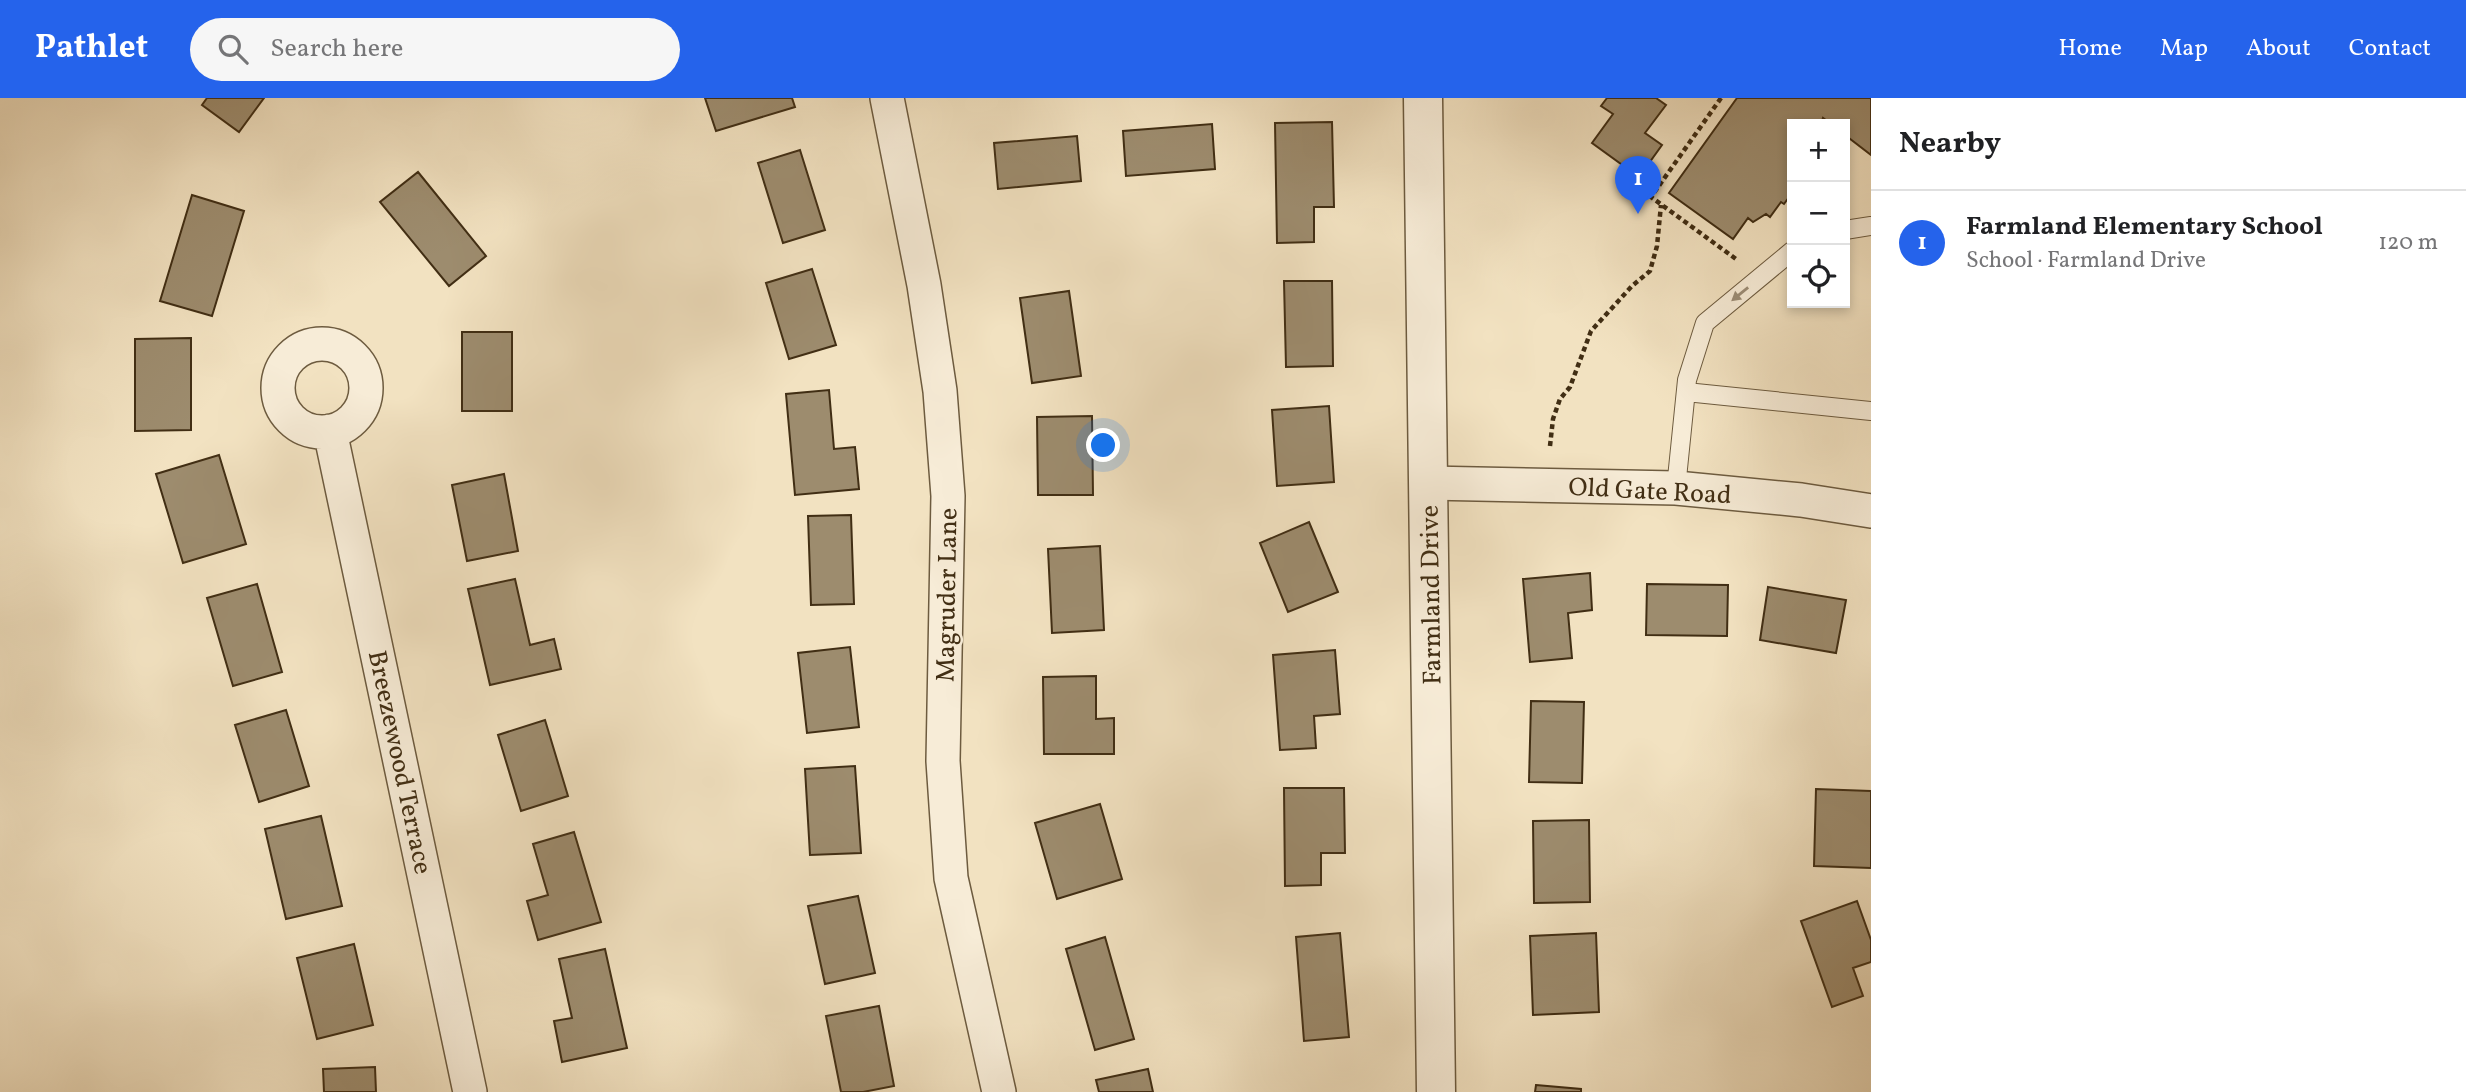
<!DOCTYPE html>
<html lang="en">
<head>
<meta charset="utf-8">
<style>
	body { margin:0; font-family:Vollkorn,serif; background:#f6f6f6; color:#202124 }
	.controls { position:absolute; right:21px; top:21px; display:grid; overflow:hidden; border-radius:0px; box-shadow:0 4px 10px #0003 }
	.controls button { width:63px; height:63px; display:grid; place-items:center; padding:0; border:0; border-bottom:2px solid #e0e0e0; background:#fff; color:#202124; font:35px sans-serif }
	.you { position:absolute; left:1104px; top:348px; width:24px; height:24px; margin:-18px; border:5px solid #fff; border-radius:50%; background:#1a73e8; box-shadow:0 0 0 10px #1a73e833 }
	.badge { display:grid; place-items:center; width:46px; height:46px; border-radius:50%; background:#2563eb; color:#fff; font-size:23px; font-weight:700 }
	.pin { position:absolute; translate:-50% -58px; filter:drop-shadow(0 2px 4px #0008) }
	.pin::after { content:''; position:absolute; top:37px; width:24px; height:21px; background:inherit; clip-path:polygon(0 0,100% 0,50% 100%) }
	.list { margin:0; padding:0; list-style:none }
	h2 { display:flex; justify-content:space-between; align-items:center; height:91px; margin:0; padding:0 28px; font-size:30px }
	h2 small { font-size:23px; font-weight:400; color:#757577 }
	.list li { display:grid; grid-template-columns:46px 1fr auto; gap:21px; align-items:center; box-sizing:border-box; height:105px; padding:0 28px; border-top:2px solid #e0e0e0 }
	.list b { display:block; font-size:26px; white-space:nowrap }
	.list p { margin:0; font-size:23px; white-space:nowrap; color:#757577 }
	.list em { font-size:23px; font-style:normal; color:#757577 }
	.icon { flex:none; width:38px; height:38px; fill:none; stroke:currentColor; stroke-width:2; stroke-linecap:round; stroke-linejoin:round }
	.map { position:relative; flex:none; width:1871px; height:994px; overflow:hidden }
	header { display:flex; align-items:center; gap:42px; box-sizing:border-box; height:98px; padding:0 35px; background:#2563eb; color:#fff }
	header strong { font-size:33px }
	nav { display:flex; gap:38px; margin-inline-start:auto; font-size:24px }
	.search { width:490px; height:63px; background:#f6f6f6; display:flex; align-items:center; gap:18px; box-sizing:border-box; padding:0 24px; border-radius:38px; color:#757577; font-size:26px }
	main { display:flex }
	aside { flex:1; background:#fff }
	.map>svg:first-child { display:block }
</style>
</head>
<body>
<header>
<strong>Pathlet</strong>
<div class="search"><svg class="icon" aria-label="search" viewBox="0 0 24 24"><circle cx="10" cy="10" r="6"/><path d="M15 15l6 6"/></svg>Search here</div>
<nav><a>Home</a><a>Map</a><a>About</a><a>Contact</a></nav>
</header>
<main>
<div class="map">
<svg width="1871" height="994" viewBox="0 0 1871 994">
	<rect width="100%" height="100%" fill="#f2e2c1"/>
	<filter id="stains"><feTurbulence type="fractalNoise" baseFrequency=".00286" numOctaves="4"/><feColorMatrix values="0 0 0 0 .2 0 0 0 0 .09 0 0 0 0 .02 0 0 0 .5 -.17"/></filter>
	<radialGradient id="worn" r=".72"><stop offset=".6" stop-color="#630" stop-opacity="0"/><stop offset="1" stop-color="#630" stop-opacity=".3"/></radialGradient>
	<path fill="#9d8c6e" stroke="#412e14" stroke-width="2" d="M207 0H264L239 34 202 7Z
		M705 0H792L795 9 716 33Z
		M1607 0H1656L1666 7 1645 35 1662 47 1639 79 1592 45 1613 16 1601 8Z
		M1737 0H1871V57L1845 37V26H1831L1823 20 1821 26H1792V95L1784 106 1781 104 1770 119 1766 116 1753 124 1748 120 1733 141 1669 95Z
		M1332 24 1334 109H1314V144L1277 145 1275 25Z
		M1212 26 1215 71 1126 78 1123 33Z
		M1077 38 1081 83 998 91 994 45Z
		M800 52 825 132 783 145 758 65Z
		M418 74 486 158 449 188 380 104Z
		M192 97 244 113 212 218 160 203Z
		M812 171 836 247 789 261 766 185Z
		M1284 183H1332L1333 268 1286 269Z
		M1069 193 1081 278 1032 285 1020 200Z
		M462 234H512V313H462Z
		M191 240V332L135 333V241Z
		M829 292 834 351 855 349 859 391 795 397 786 296Z
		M1329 308 1334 384 1277 388 1272 312Z
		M1092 318 1093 397H1038L1037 319Z
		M219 357 246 446 183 465 156 376Z
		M504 376 518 453 467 463 452 387Z
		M851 417 854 506 811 507 808 418Z
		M1309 424 1338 494 1288 514 1260 445Z
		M1100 448 1104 532 1052 535 1048 451Z
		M1590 475 1592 512 1568 515 1572 560 1530 564 1523 481Z
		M515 481 530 547 554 541 561 571 490 587 468 491Z
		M257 486 282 574 233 588 207 500Z
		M1647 486 1728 487 1727 538 1646 537Z
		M1768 489 1846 502 1836 555 1760 542Z
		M850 549 859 629 807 635 798 555Z
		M1335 552 1340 616 1314 618 1316 650 1280 652 1273 557Z
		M1096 578V621L1114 620V656H1044L1043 579Z
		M1531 603 1584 604 1582 685 1529 684Z
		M286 612 309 688 259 704 235 627Z
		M545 622 568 698 521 713 498 637Z
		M855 668 861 755 810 757 805 671Z
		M1284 690H1344L1345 755H1321V787L1285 788Z
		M1816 691 1871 693V770L1814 768Z
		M1100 706 1122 781 1057 801 1035 725Z
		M321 718 342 808 286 821 265 731Z
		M1589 722 1590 804 1534 805 1533 723Z
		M574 734 601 824 538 842 527 803 548 797 533 746Z
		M858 798 875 875 825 886 808 808Z
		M1857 803 1871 842V864L1853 870 1863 898 1832 909 1801 823Z
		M1340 835 1349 939 1304 943 1296 839Z
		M1596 835 1599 914 1533 917 1530 838Z
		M1105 839 1134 941 1095 952 1066 851Z
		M354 846 373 927 317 941 297 860Z
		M605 851 627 950 562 964 554 923 572 920 559 861Z
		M879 908 894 988 863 994H841L826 918Z
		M375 969 376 994H324L323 971Z
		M1148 971 1153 994H1099L1096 982Z
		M1536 987 1581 991V994H1535Z"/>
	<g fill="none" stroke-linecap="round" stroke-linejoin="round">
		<defs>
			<path id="service" d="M1845 132 1871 128
				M1686 294 1871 313
				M1676 390 1687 282 1705 225 1792 153"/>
			<path id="minor" d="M887 0 924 187 940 293 948 398 943 663 951 780 999 994
				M278 290a44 44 0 1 1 88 0a44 44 0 1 1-88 0Z
				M330 333 470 994
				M1428 385 1676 390 1801 402 1871 413"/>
			<path id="tertiary" d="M1423 0 1436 994"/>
		</defs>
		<use href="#service" stroke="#6d5b3f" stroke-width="20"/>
		<use href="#minor" stroke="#6d5b3f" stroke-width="36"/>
		<use href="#tertiary" stroke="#6d5b3f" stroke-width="41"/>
		<path stroke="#412e14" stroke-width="4.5" stroke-dasharray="5 3.5" stroke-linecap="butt" d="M1721 0 1651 99 1736 161
			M1550 348 1553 321 1560 301 1570 289 1591 233 1632 188 1650 173 1657 148 1661 107"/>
		<use href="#service" stroke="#f7ecd7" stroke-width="18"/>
		<use href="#minor" stroke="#f7ecd7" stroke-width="33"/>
		<use href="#tertiary" stroke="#f7ecd7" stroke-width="38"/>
	</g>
	<defs><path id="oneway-solid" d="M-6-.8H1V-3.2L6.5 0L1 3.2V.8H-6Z" transform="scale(1.75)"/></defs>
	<use fill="#9c8d76" href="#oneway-solid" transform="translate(1740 196) rotate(141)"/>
	<g text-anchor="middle" stroke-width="5" stroke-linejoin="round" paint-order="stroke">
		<g font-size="26" fill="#412e14" stroke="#f7ecd7">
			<text transform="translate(1650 392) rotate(3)" y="9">Old Gate Road</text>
			<text transform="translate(946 497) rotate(-89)" y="9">Magruder Lane</text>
			<text transform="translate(1430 497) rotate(-91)" y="9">Farmland Drive</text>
			<text transform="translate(401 664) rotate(78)" y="9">Breezewood Terrace</text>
		</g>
	</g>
	<rect width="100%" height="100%" filter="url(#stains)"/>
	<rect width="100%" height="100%" fill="url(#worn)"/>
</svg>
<div class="controls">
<button>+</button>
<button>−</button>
<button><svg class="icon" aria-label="locate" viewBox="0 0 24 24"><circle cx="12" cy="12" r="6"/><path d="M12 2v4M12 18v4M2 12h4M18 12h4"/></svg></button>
</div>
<div class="you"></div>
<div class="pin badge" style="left:1638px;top:116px">1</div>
</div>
<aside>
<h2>Nearby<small></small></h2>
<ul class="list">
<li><span class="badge">1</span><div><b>Farmland Elementary School</b><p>School · Farmland Drive</p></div><em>120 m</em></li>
</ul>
</aside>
</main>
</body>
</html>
